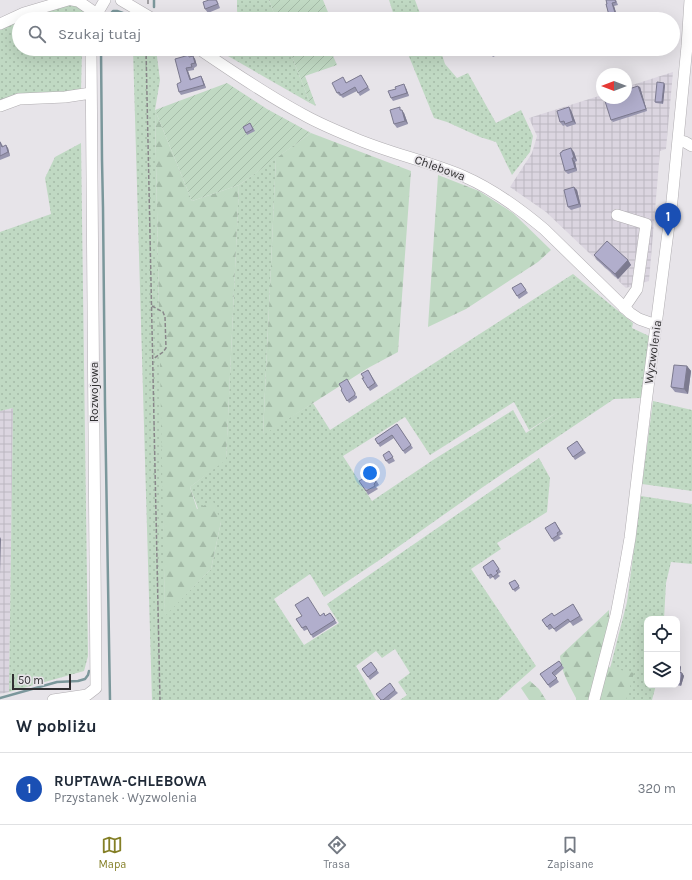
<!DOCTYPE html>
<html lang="pl">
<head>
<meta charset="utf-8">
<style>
	body { margin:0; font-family:Karla,sans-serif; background:#f6f6f7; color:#1f2937 }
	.controls { position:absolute; right:12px; bottom:12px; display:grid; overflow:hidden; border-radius:8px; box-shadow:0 4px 16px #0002 }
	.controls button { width:36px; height:36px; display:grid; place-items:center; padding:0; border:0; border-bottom:1px solid #e0e1e3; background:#fff; color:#1f2937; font:20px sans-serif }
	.compass { position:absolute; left:596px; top:68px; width:36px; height:36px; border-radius:50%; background:#fff; box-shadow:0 4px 16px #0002; rotate:270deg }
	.scale { position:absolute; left:12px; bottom:10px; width:59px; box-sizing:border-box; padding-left:4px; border:2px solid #302f31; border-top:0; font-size:11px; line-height:14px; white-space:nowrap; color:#302f31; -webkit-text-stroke:3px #e7e4e9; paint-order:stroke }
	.you { position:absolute; left:370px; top:473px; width:14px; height:14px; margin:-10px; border:3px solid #fff; border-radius:50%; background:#1a73e8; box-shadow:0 0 0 6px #1a73e833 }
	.badge { display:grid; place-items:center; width:26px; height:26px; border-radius:50%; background:#847f26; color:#fff; font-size:13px; font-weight:700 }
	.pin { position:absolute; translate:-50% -33px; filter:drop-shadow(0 1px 2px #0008) }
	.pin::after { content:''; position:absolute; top:21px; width:14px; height:12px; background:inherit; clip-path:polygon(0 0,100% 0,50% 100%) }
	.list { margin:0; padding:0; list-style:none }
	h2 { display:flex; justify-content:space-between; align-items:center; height:52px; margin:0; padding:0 16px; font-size:17px }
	h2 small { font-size:13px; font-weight:400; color:#747a83 }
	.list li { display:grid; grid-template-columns:26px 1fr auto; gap:12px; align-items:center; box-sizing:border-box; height:72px; padding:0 16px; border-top:1px solid #e0e1e3 }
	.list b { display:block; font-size:15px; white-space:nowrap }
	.list p { margin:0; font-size:13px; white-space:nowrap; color:#747a83 }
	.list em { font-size:13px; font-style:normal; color:#747a83 }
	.icon { flex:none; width:22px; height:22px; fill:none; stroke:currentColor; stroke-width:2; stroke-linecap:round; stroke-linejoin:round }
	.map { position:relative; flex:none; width:692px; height:700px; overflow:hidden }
	.search { position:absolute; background:#fff; box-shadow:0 4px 16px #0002; left:12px; right:12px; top:12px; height:44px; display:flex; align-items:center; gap:10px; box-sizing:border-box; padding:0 14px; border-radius:22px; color:#747a83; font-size:15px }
	.sheet { height:124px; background:#fff }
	nav { display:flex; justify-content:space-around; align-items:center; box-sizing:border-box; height:56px; border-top:1px solid #e0e1e3; background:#fff; font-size:11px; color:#747a83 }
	nav a { display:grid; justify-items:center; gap:2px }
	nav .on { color:#847f26 }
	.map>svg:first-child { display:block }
</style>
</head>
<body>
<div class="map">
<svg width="692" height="700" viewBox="0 0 692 700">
	<defs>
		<pattern id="industrial-grid" width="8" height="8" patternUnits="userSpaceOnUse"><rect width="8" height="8" fill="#dbd5e0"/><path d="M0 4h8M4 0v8" fill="none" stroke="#bcb7c1"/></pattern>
		<pattern id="grass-dots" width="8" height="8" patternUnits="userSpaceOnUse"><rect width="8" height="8" fill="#c0d9c3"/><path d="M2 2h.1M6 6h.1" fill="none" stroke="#a5bba8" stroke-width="1.8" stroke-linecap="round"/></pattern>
		<pattern id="forest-firs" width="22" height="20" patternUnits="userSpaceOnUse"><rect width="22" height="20" fill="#c0d9c3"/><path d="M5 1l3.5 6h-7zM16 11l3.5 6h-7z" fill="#a5bba8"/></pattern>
		<pattern id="garden-furrows" width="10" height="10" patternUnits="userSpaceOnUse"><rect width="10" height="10" fill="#c0d9c3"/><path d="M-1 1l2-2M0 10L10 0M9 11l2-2" fill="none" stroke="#a5bba8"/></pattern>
	</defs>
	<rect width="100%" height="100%" fill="#e7e4e9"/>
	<path fill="url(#industrial-grid)" d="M673 72 666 149 660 151 649 281 626 288 546 212 510 187 532 153 537 136 529 118 602 95V98H626V87Z
		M13 408 9 692 0 694V411Z"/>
	<path fill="url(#grass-dots)" fill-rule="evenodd" d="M237 0H269L276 19H240L237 11Z
		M389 0H415L422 19H395Z
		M73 3 84 9 87 15 86 19H22Z
		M19 20V49H82L81 90 0 101V29Z
		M133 49H156L160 80 155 110 159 311 161 313 165 615 211 569 221 522 198 509 190 487 226 459 239 185 276 158 263 434 313 403 330 430 573 274 633 323 632 328 649 336 642 398 614 399 483 487 381 559 324 597 310 574 274 599 304 645 339 623 327 604 539 458 550 478 547 512 497 543 501 549 471 569 536 666 498 700H400L407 695 398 682 410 673 395 649 382 658 376 651 356 666 376 700H152ZM514 402 529 430 559 411 526 433 513 410 433 460 372 501 343 456 405 417 430 455Z
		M218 49H289L310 103 221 52 217 50Z
		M406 49H440L445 64 457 78 468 73 496 123 521 110 533 136 530 152 512 175 496 142 480 137 447 122 434 118Z
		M81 143 88 656 84 671 9 692 13 408 0 411V232L51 214 45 178 55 157Z
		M653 401 692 410V491L642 484Z
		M641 496 692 504V564L671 562 666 583 664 619H647V685H656L652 700H602L627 602Z"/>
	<path fill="url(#forest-firs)" d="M155 110 192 201 239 185 226 460 190 487 197 509 213 501 221 522 211 569 165 616Z
		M311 133 411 171 398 352 368 368 263 435 276 158Z
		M438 175 479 191 513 213 551 250 538 262 466 309 428 327Z
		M609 610V630L591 700H576V698C569 685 561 671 560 656Z
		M608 667 634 673 626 700H599Z
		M530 681 539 689 546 700H529L521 688Z"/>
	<path fill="url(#garden-furrows)" d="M269 0H323L330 17 324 19H276Z
		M289 49H330L337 65 305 76 316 106 310 103Z
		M227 83 267 109 311 133 239 185 192 201 155 110Z"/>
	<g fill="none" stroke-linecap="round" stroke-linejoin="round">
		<path stroke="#7b979b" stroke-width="2.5" d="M154 0V7
			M106 19 113 11H117L123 13 135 19
			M101 49 102 160 103 208 105 405 110 700
			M0 698 57 682 78 681 85 679 88 675 89 671"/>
		<defs>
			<path id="minor" d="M72 0 78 1 97 14
				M121 0 153 19
				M94 19 105 0
				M0 24 24 13 68 0
				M199 49C233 72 268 96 304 115 320 124 337 131 354 138 389 153 427 161 463 176 493 189 519 208 544 229L630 313 639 319 656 325
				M0 106 19 99 65 97 91 93
				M678 140 685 142 692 146
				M617 215 646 224 637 289 624 308
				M53 700 87 695 96 688 91 49
				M594 700 616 615 623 578 630 538 646 403 672 201 687 46 690 0"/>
		</defs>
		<use href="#minor" stroke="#b0adb1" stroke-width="12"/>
		<path stroke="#89878a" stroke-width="1.5" stroke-dasharray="4 2" stroke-linecap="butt" d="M148 0V4
			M146 49 160 700
			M152 306 163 312 165 317 166 348 163 352 153 359"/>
		<use href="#minor" stroke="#fff" stroke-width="11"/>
	</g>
	<path fill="#9896af" d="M217 0 220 8 208 13 205 9Z
		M616 0 618 5 614 6 617 16 625 14 627 17 610 19 606 4Z
		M486 49H501L503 52 493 57 490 53 489 54Z
		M193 56 195 59 197 66 194 68V70L188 71 191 79 201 76 203 80 206 88 181 95 179 92 181 82 190 57Z
		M361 75 370 90 360 96 357 91 343 98 341 96H340L337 93 345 80 346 83Z
		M665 85 663 104 656 103 655 102Z
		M640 87 647 111 613 122 611 120Z
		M406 88 409 96 393 101 391 98Z
		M571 110 576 124 567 127 565 125 563 126 560 122Z
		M404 113 408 124 397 128 394 124Z
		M250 123 255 131 247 135 243 127Z
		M0 141 3 146 8 148 10 156 0 160Z
		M574 152 577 161 575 162 577 171 568 174 565 171Z
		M574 187 577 190 581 207 571 210 568 207Z
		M594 255 628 260 631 265 618 279 597 260Z
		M521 283 528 293 519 299 512 288Z
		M687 366 691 371 688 394 675 392 671 387Z
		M368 370 378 386 370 391 368 388 364 378Z
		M341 390 357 396V398L349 403Z
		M397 424 413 448 405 454 394 438 380 447 375 439Z
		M577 441 586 453 575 460 567 448Z
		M389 451 395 461 389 464 386 461Z
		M373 475 379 485 376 487 378 489 368 495 366 491Z
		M555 522 563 534 559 536 561 538 554 542 552 539Z
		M493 560 501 572 498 574 500 576 495 580 493 577 490 579 483 567Z
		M515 580 520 588 515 592 509 583Z
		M573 604 583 620 573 626 570 622 556 632 553 628 549 630 542 620 554 616Z
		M330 613 337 623 313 638 308 629 304 631 296 619 320 616H325Z
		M559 661 564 668 555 676 559 682 550 688 540 674Z
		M371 662 379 673 370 680 362 669Z
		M677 664 681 667 680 672 682 673 684 676 681 686 676 685H677Z
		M395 690 398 693 389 700H381L376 694Z"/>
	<path fill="#7c7a8f" d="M612 3 614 6 618 19 616 16Z
		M193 56 195 59 197 66 195 63Z
		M186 68 188 71 192 83 190 80Z
		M201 76 203 80 206 88 204 85Z
		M664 83 665 85 663 104 662 102Z
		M404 84 406 88 409 96 407 93Z
		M638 86 640 87 647 111 646 109Z
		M569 107 571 110 576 124 573 121Z
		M402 110 404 113 408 124 405 121Z
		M6 145 8 148 10 156 8 152Z
		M571 148 574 152 577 161 574 158Z
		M572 158 575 162 577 171 575 168Z
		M574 187 577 190 581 207 579 204Z
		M628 260 631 265 618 279 615 274Z
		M687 366 691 371 688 394 684 389Z
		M0 537 1 539 0 574Z
		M679 664 681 667 680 675 678 672Z
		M682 673 684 676 681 686 680 684Z"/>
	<path fill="#b1aecc" stroke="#7c7a8f" d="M209 0H216L218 4 205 9 203 2Z
		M606 0H615L616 2 612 3 616 16 625 14 626 19H610L606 4H607Z
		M503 13 506 19H492Z
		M486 49H501L491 54 489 50 487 51Z
		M189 55V57L193 56 195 63 191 64 192 67 186 68 190 80 201 76 204 85 179 92 177 84 181 82 175 59Z
		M361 75 368 87 358 93 355 87 341 95 339 92 337 93 332 83 343 77 346 83Z
		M657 82 664 83 662 102H655Z
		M404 84 407 93 391 98 388 91 396 89 395 87Z
		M638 86 646 109 611 120 604 98H626V90Z
		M400 107V110H402L405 121 394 124 390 110Z
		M569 107 573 121 565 124 564 121 560 122 557 111Z
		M250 123 253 129 246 133 243 127Z
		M0 142 2 147 6 145 8 152 0 156Z
		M571 148 574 158H572L575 168 565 171 560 153 562 152V151Z
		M574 187 579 204 568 207 564 190Z
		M607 241 628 260 615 274 594 255Z
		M521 283 526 290 517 296 512 288Z
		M674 365 687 366 684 389 671 387Z
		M368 370 375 383 368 388 362 378H364L361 374Z
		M347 379 355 393V395L347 401 341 390 342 389 339 384Z
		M397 424 411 445 403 451 392 435 378 444 375 439Z
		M577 441 583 450 573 457 567 448Z
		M389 451 393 457 386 461 383 455Z
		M370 472 376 482 374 484 375 486 366 491 359 481 366 477 364 475Z
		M555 522 560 531 557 533 558 535 552 539 545 528Z
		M493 560 499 569 496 571 498 573 493 577 491 574 488 576 483 567Z
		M515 580 519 586 513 590 509 583Z
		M308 597 320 616 324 613 325 616 330 613 335 620 311 635 306 626 302 628 296 619 302 616 295 605Z
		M573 604 580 616 570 622 568 619 554 629 550 624 547 627 542 620 552 613 554 616Z
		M559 661 562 665 552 673 557 678 548 685 540 674Z
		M371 662 377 670 368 677 362 669Z
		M677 664H679L678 672 682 673 680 684 677 683Z
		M390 683 395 690 383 700H381L376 694Z"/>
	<g text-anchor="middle" stroke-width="3.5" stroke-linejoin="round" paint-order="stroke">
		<g font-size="12" fill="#302f31" stroke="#e7e4e9">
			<text transform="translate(440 168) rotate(20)" y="4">Chlebowa</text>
			<text transform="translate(653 352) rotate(-82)" y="4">Wyzwolenia</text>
			<text transform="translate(94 392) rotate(-90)" y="4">Rozwojowa</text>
		</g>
	</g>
</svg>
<div class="controls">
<button><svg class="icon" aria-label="locate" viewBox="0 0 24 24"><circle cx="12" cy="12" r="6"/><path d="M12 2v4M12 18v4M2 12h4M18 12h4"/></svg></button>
<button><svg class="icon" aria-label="layers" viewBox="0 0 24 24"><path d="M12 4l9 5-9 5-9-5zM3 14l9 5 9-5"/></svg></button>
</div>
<svg class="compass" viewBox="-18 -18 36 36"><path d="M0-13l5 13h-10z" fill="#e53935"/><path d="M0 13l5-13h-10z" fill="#747a83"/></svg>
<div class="scale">50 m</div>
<div class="you"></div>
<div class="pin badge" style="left:668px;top:236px;background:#1a4fb4">1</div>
<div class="search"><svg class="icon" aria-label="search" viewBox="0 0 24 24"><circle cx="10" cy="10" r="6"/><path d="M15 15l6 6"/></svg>Szukaj tutaj</div>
</div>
<section class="sheet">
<h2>W pobliżu<small></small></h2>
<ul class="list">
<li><span class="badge" style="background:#1a4fb4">1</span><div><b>RUPTAWA-CHLEBOWA</b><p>Przystanek · Wyzwolenia</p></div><em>320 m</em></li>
</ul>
</section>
<nav>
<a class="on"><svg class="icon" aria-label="map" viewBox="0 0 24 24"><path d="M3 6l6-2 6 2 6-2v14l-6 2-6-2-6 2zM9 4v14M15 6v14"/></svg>Mapa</a>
<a><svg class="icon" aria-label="directions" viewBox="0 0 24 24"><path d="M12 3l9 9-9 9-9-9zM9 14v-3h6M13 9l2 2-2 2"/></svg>Trasa</a>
<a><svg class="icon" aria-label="saved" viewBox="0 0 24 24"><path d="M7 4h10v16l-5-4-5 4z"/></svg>Zapisane</a>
</nav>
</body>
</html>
